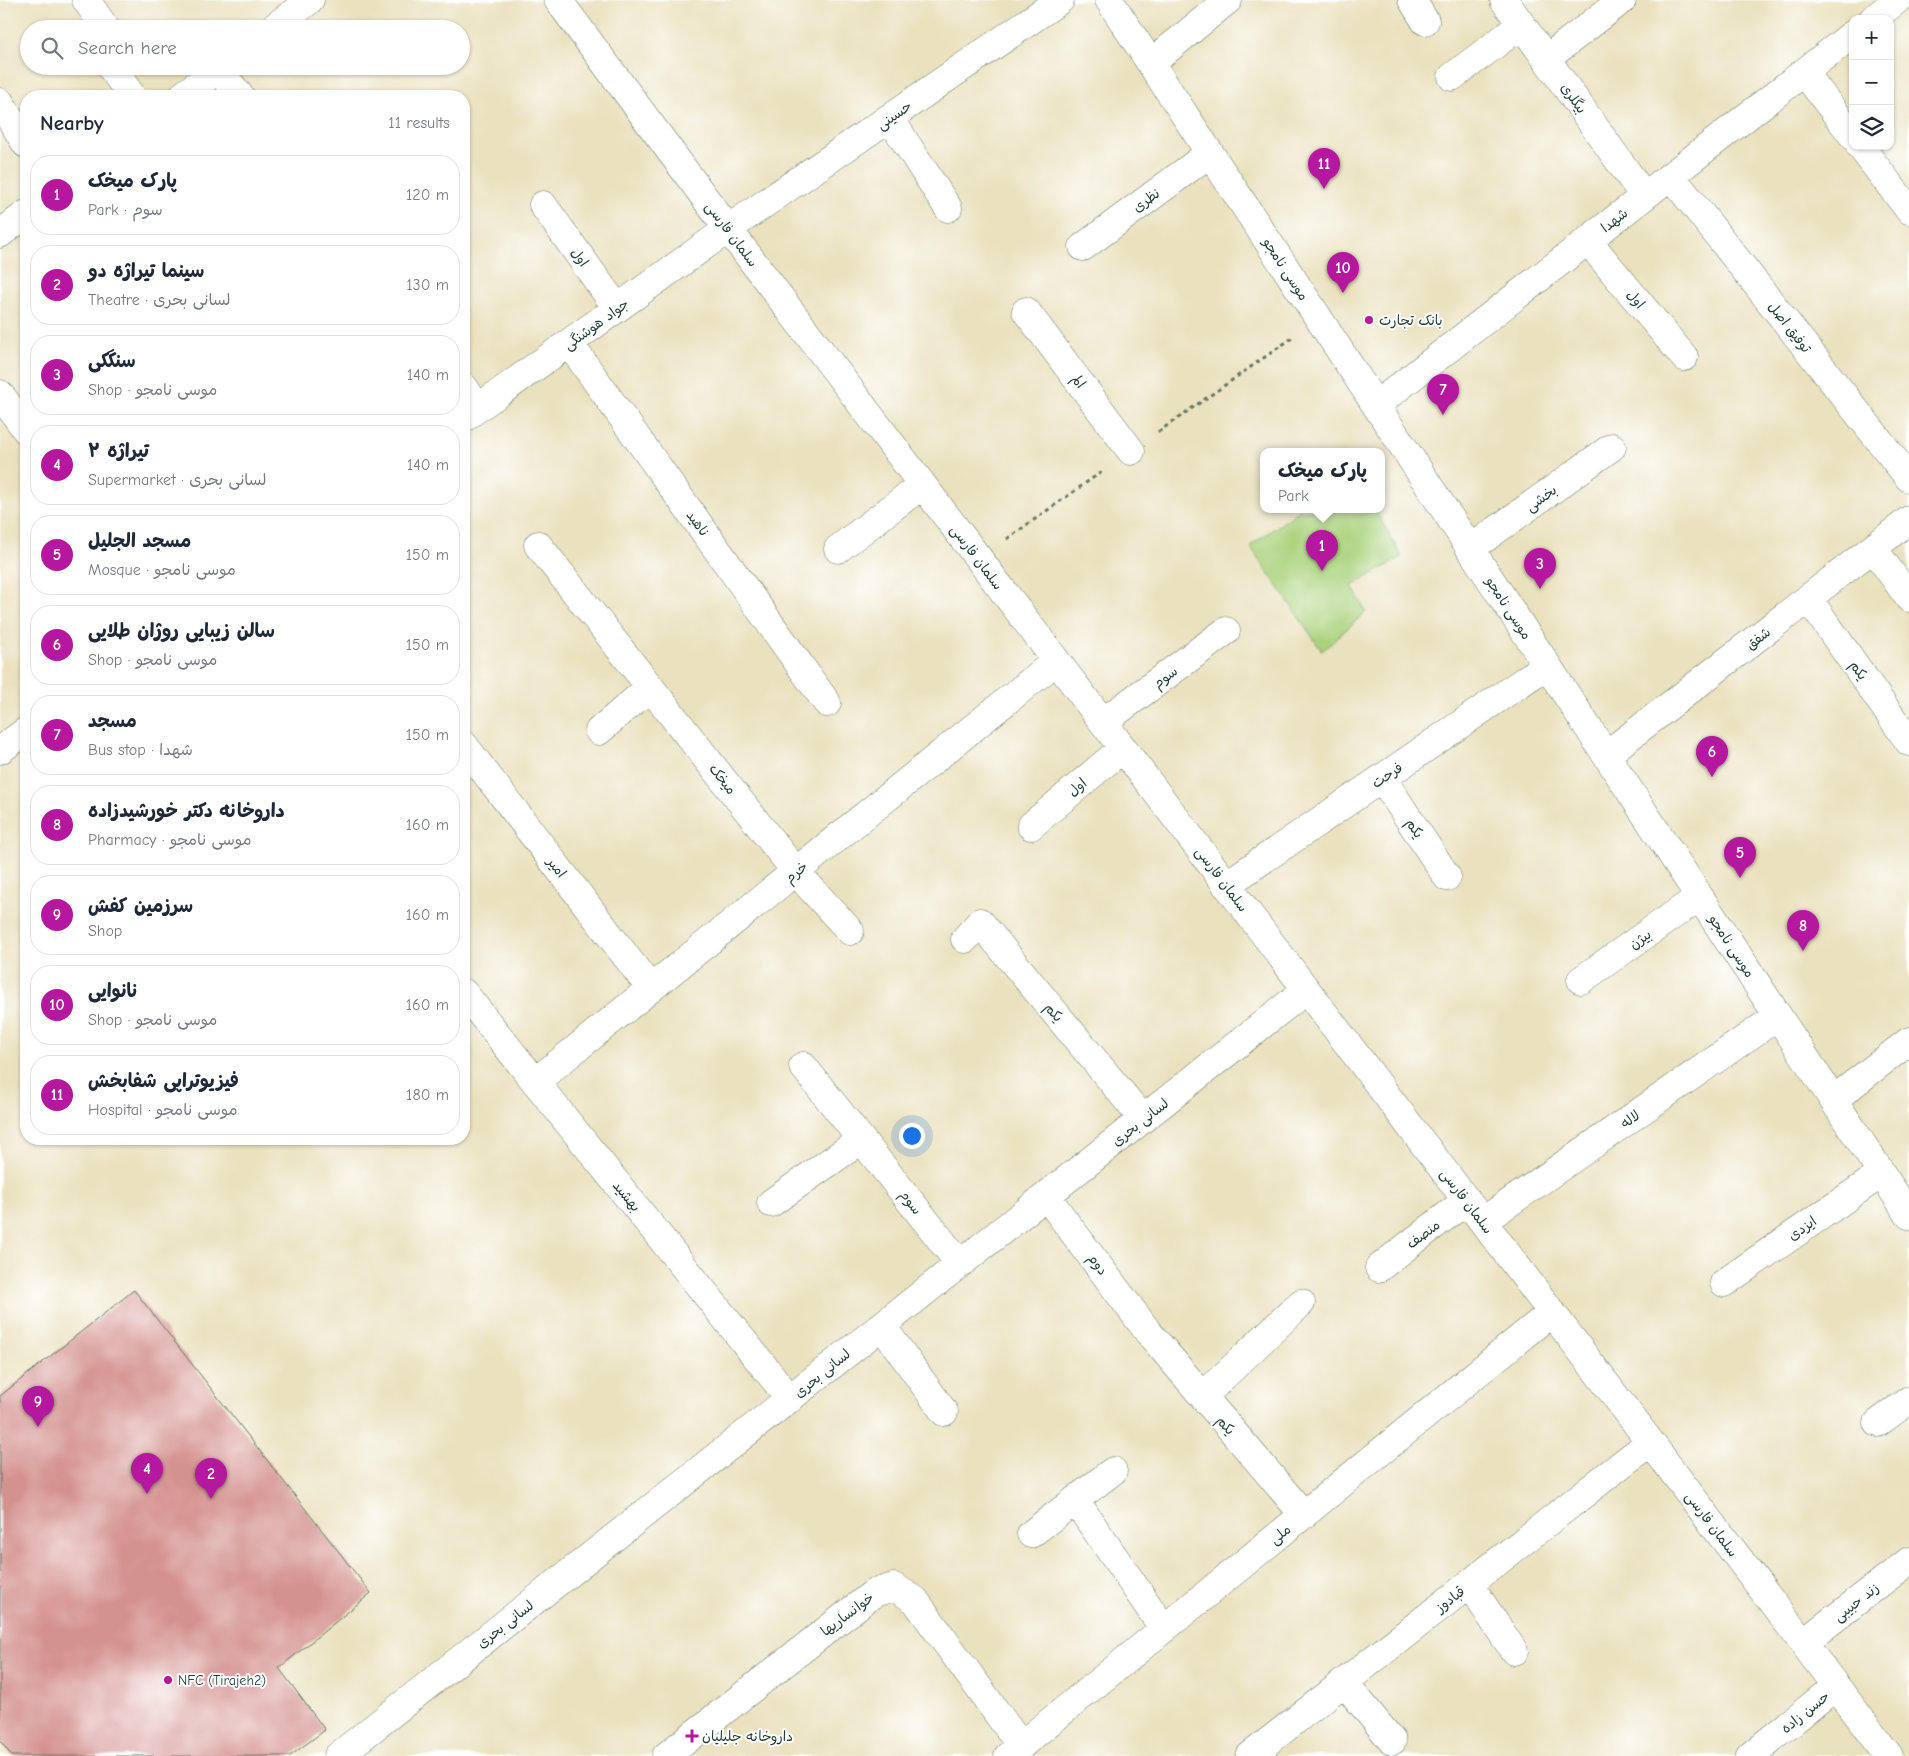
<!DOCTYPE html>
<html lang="en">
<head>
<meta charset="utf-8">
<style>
	body { margin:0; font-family:"Comic Neue","Playpen Sans Arabic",sans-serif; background:#f2f2f3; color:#1f2937 }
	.controls { position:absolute; right:15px; top:15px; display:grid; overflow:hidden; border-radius:10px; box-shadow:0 1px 4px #0004 }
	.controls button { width:45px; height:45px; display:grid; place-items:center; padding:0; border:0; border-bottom:1px solid #e0e1e3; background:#fff; color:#1f2937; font:25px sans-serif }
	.you { position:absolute; left:911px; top:1135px; width:18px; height:18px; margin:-12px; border:4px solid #fff; border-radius:50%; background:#1a73e8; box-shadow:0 0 0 8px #1a73e833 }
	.badge { display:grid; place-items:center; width:32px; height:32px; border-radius:50%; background:#b5179e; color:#fff; font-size:16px; font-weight:700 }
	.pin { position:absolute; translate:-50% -41px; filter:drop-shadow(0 1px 2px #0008) }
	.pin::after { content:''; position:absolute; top:26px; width:18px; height:15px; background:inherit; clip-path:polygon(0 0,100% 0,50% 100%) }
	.popup { position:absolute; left:1260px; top:448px; width:125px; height:65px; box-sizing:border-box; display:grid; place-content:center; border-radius:10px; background:#fff; filter:drop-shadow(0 1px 4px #0005); font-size:16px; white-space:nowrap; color:#747a83 }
	.popup b { font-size:19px; color:#1f2937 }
	.popup::after { content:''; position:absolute; left:50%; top:100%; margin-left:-10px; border:10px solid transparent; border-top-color:#fff }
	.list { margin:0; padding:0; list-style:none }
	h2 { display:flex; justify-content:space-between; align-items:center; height:65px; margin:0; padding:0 20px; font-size:21px }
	h2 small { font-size:16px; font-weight:400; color:#747a83 }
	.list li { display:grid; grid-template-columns:32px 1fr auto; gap:15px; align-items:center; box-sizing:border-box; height:80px; margin:0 10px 10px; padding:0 10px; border:1px solid #e0e1e3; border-radius:20px }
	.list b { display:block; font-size:19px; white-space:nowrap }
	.list p { margin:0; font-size:16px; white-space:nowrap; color:#747a83 }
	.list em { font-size:16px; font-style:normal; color:#747a83 }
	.icon { flex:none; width:28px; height:28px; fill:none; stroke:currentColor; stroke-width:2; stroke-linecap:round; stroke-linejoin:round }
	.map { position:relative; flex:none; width:1909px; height:1756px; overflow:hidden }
	.search { position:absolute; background:#fff; box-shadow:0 1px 4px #0004; left:20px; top:20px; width:450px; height:55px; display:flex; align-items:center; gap:12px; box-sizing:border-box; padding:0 18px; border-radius:28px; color:#747a83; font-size:19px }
	.panel { position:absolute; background:#fff; box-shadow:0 1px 4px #0004; left:20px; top:90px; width:450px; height:1055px; border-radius:20px }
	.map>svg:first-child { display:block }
</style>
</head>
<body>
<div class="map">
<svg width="1909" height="1756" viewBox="0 0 1909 1756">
	<rect width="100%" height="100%" fill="#fff"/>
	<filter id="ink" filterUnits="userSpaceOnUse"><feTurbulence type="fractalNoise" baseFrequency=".02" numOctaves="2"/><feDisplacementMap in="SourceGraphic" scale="10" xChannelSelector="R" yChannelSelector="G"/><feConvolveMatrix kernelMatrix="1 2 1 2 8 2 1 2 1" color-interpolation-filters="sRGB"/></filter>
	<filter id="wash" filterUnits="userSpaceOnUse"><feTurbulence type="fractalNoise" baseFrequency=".0096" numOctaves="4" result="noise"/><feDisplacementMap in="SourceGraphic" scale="20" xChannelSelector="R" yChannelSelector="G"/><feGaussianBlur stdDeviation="1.12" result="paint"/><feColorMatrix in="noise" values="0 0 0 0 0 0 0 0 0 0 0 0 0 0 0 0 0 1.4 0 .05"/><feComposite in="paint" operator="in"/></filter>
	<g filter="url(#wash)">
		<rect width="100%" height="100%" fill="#eae1be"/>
		<path fill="#aad27c" stroke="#648858" d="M1300 510H1375L1402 557 1352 586 1366 612 1322 651 1250 546Z"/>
		<g id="blocks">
			<path fill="#d4928f" d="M134 1290 371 1593 279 1668 325 1730 290 1756H12L0 1741V1396Z"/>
		</g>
	</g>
	<g filter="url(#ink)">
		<use href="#blocks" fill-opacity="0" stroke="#667664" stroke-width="1"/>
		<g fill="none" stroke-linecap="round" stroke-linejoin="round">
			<defs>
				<path id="minor" d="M86 0 106 29
					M558 0 728 229 1889 1756
					M1412 0 1425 21
					M1504 0 1644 196
					M1873 19 1897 0
					M272 29 310 0
					M1546 59 1622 0
					M1151 63 1228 0
					M110 66 132 96
					M218 69 240 96
					M1804 72 1853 136
					M1452 77 1521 25
					M182 96 222 66
					M0 102 26 144
					M890 118 948 208
					M1860 146 1909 210
					M1671 176 1909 478
					M543 205 617 308
					M0 234 26 214
					M1588 241 1684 357
					M1083 247 1210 153
					M1026 311 1131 451
					M569 343 827 703
					M464 387 478 408
					M0 394 26 430
					M1376 405 1853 34
					M464 418 728 229 1060 0
					M538 545 796 872 850 931
					M1873 548 1909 598
					M838 549 922 485
					M1470 549 1612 447
					M1808 598 1909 742
					M1103 722 1226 631
					M599 731 650 687
					M464 745 651 989
					M0 750 26 731
					M1606 755 1909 520
					M1382 778 1447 877
					M1031 826 1123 748
					M1226 885 1547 665
					M965 939 980 922 1143 1119
					M1581 980 1699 897
					M464 993 790 1399
					M803 1066 960 1264
					M535 1082 1056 661
					M1833 1100 1909 1041
					M1046 1196 1149 1333 1304 1515
					M771 1203 861 1140
					M1483 1221 1778 1016
					M1379 1268 1467 1200
					M1724 1283 1881 1174
					M882 1326 944 1412
					M1203 1396 1301 1303
					M1878 1423 1909 1400
					M1075 1500 1164 1629
					M1031 1534 1113 1471
					M1469 1584 1514 1651
					M1803 1643 1909 1561
					M1344 1682 1392 1741
					M338 1756 1306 990
					M666 1756 874 1593 894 1587 915 1600 1021 1746
					M1008 1756 1552 1312
					M1250 1756 1650 1442
					M1750 1756 1836 1686"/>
				<path id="secondary" d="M1109 0 1909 1215"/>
			</defs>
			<use href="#minor" stroke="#667664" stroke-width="29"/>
			<use href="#secondary" stroke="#667664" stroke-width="29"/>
			<path stroke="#667664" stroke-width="3" stroke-dasharray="4 4" stroke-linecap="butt" d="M1158 432 1292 338
				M1007 539 1104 470"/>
			<use href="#minor" stroke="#fff" stroke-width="28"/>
			<use href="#secondary" stroke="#fff" stroke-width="28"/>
		</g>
	</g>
	<g fill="#b5179e" stroke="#fff" stroke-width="2">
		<circle cx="1369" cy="320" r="5"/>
		<circle cx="168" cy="1680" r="5"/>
		<path d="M689.5 1728.5h5v5h5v5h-5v5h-5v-5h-5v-5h5z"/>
	</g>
	<g text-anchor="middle" stroke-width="4" stroke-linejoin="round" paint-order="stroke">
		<g font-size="14" fill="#1f3d34" stroke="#fff">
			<text transform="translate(1574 98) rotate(55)" y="5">بیگلری</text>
			<text transform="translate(894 115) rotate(-35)" y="5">حسینی</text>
			<text transform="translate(1146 200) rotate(-36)" y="5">نظری</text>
			<text transform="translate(1614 220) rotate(-38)" y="5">شهدا</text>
			<text transform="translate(732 234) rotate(53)" y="5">سلمان فارسی</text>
			<text transform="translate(580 257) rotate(54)" y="5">اول</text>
			<text transform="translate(1286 269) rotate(57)" y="5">موسی نامجو</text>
			<text transform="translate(1636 299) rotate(50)" y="5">اول</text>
			<text transform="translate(596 324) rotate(-36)" y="5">جواد هوشنگی</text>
			<text transform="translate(1790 327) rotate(52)" y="5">توفیق اصل</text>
			<text transform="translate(1079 381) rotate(53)" y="5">الم</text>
			<text transform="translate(1541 498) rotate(-36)" y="5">بخشی</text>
			<text transform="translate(698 523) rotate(54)" y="5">ناهید</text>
			<text transform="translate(977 557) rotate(53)" y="5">سلمان فارسی</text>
			<text transform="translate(1509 608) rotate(57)" y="5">موسی نامجو</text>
			<text transform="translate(1758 638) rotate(-38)" y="5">شفق</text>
			<text transform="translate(1859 670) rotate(55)" y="5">یکم</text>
			<text transform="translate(1165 677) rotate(-37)" y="5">سوم</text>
			<text transform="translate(1387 775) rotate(-34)" y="5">فرحت</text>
			<text transform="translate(723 779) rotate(52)" y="5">میخک</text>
			<text transform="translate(1077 787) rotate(-40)" y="5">اول</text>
			<text transform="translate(1415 828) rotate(56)" y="5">یکم</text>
			<text transform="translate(557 867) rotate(52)" y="5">امیر</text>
			<text transform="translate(796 872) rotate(-39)" y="5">خرم</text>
			<text transform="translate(1222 879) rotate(53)" y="5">سلمان فارسی</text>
			<text transform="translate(1640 939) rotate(-35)" y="5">بیژن</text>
			<text transform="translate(1732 946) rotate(57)" y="5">موسی نامجو</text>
			<text transform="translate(1054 1012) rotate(50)" y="5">یکم</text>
			<text transform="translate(1630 1119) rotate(-35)" y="5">لاله</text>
			<text transform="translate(1140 1122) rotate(-38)" y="5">لسانی بحری</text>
			<text transform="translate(627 1196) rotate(51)" y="5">بهشید</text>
			<text transform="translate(1467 1201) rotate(53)" y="5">سلمان فارسی</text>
			<text transform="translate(911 1202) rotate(52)" y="5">سوم</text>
			<text transform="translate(1802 1228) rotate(-35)" y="5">ایزدی</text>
			<text transform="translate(1423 1234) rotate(-37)" y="5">منصف</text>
			<text transform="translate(1098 1264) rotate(53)" y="5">دوم</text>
			<text transform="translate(822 1373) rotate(-39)" y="5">لسانی بحری</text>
			<text transform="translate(1226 1425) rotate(50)" y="5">یکم</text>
			<text transform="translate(1712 1524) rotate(53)" y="5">سلمان فارسی</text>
			<text transform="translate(1280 1534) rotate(-39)" y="5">ملی</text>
			<text transform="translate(1450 1599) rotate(-38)" y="5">قبادوز</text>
			<text transform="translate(1856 1602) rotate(-38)" y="5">زند حبیبی</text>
			<text transform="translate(847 1614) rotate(-37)" y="5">خوانساریها</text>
			<text transform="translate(505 1624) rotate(-38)" y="5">لسانی بحری</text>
			<text transform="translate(1805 1712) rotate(-39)" y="5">حسن زاده</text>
		</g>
		<g font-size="14" fill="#1f3d34" stroke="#fff" text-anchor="start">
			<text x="1379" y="325">بانک تجارت</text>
			<text x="178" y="1685">NFC (Tirajeh2)</text>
			<text x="702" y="1741">داروخانه جلیلیان</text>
		</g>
	</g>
</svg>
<div class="controls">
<button>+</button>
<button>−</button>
<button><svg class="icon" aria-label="layers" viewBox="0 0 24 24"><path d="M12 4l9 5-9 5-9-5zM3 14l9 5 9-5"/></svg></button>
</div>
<div class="you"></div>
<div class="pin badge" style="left:1322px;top:571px">1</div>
<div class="popup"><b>پارک میخک</b>Park</div>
<div class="pin badge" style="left:211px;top:1499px">2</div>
<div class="pin badge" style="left:1540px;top:589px">3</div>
<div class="pin badge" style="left:147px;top:1494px">4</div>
<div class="pin badge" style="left:1740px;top:878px">5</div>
<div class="pin badge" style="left:1712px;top:777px">6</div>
<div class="pin badge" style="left:1443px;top:415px">7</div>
<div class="pin badge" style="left:1803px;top:951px">8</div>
<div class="pin badge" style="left:38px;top:1427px">9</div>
<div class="pin badge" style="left:1343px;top:293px">10</div>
<div class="pin badge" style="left:1324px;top:189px">11</div>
<div class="search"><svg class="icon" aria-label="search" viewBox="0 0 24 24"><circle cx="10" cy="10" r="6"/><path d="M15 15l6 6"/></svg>Search here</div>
<section class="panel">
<h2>Nearby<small>11 results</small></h2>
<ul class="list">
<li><span class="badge">1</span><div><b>پارک میخک</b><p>Park · سوم</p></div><em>120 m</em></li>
<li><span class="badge">2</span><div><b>سینما تیراژه دو</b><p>Theatre · لسانی بحری</p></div><em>130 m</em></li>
<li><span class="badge">3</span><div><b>سنگکی</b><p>Shop · موسی نامجو</p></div><em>140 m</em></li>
<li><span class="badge">4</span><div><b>تیراژه ۲</b><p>Supermarket · لسانی بحری</p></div><em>140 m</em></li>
<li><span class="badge">5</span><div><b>مسجد الجلیل</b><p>Mosque · موسی نامجو</p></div><em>150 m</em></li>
<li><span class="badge">6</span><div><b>سالن زیبایی روژان طلایی</b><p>Shop · موسی نامجو</p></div><em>150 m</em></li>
<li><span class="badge">7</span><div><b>مسجد</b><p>Bus stop · شهدا</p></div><em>150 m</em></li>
<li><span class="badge">8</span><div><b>داروخانه دکتر خورشیدزاده</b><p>Pharmacy · موسی نامجو</p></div><em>160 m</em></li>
<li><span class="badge">9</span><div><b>سرزمین کفش</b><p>Shop</p></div><em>160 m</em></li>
<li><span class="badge">10</span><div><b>نانوایی</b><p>Shop · موسی نامجو</p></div><em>160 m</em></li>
<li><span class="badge">11</span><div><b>فیزیوتراپی شفابخش</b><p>Hospital · موسی نامجو</p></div><em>180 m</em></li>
</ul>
</section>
</div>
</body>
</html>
